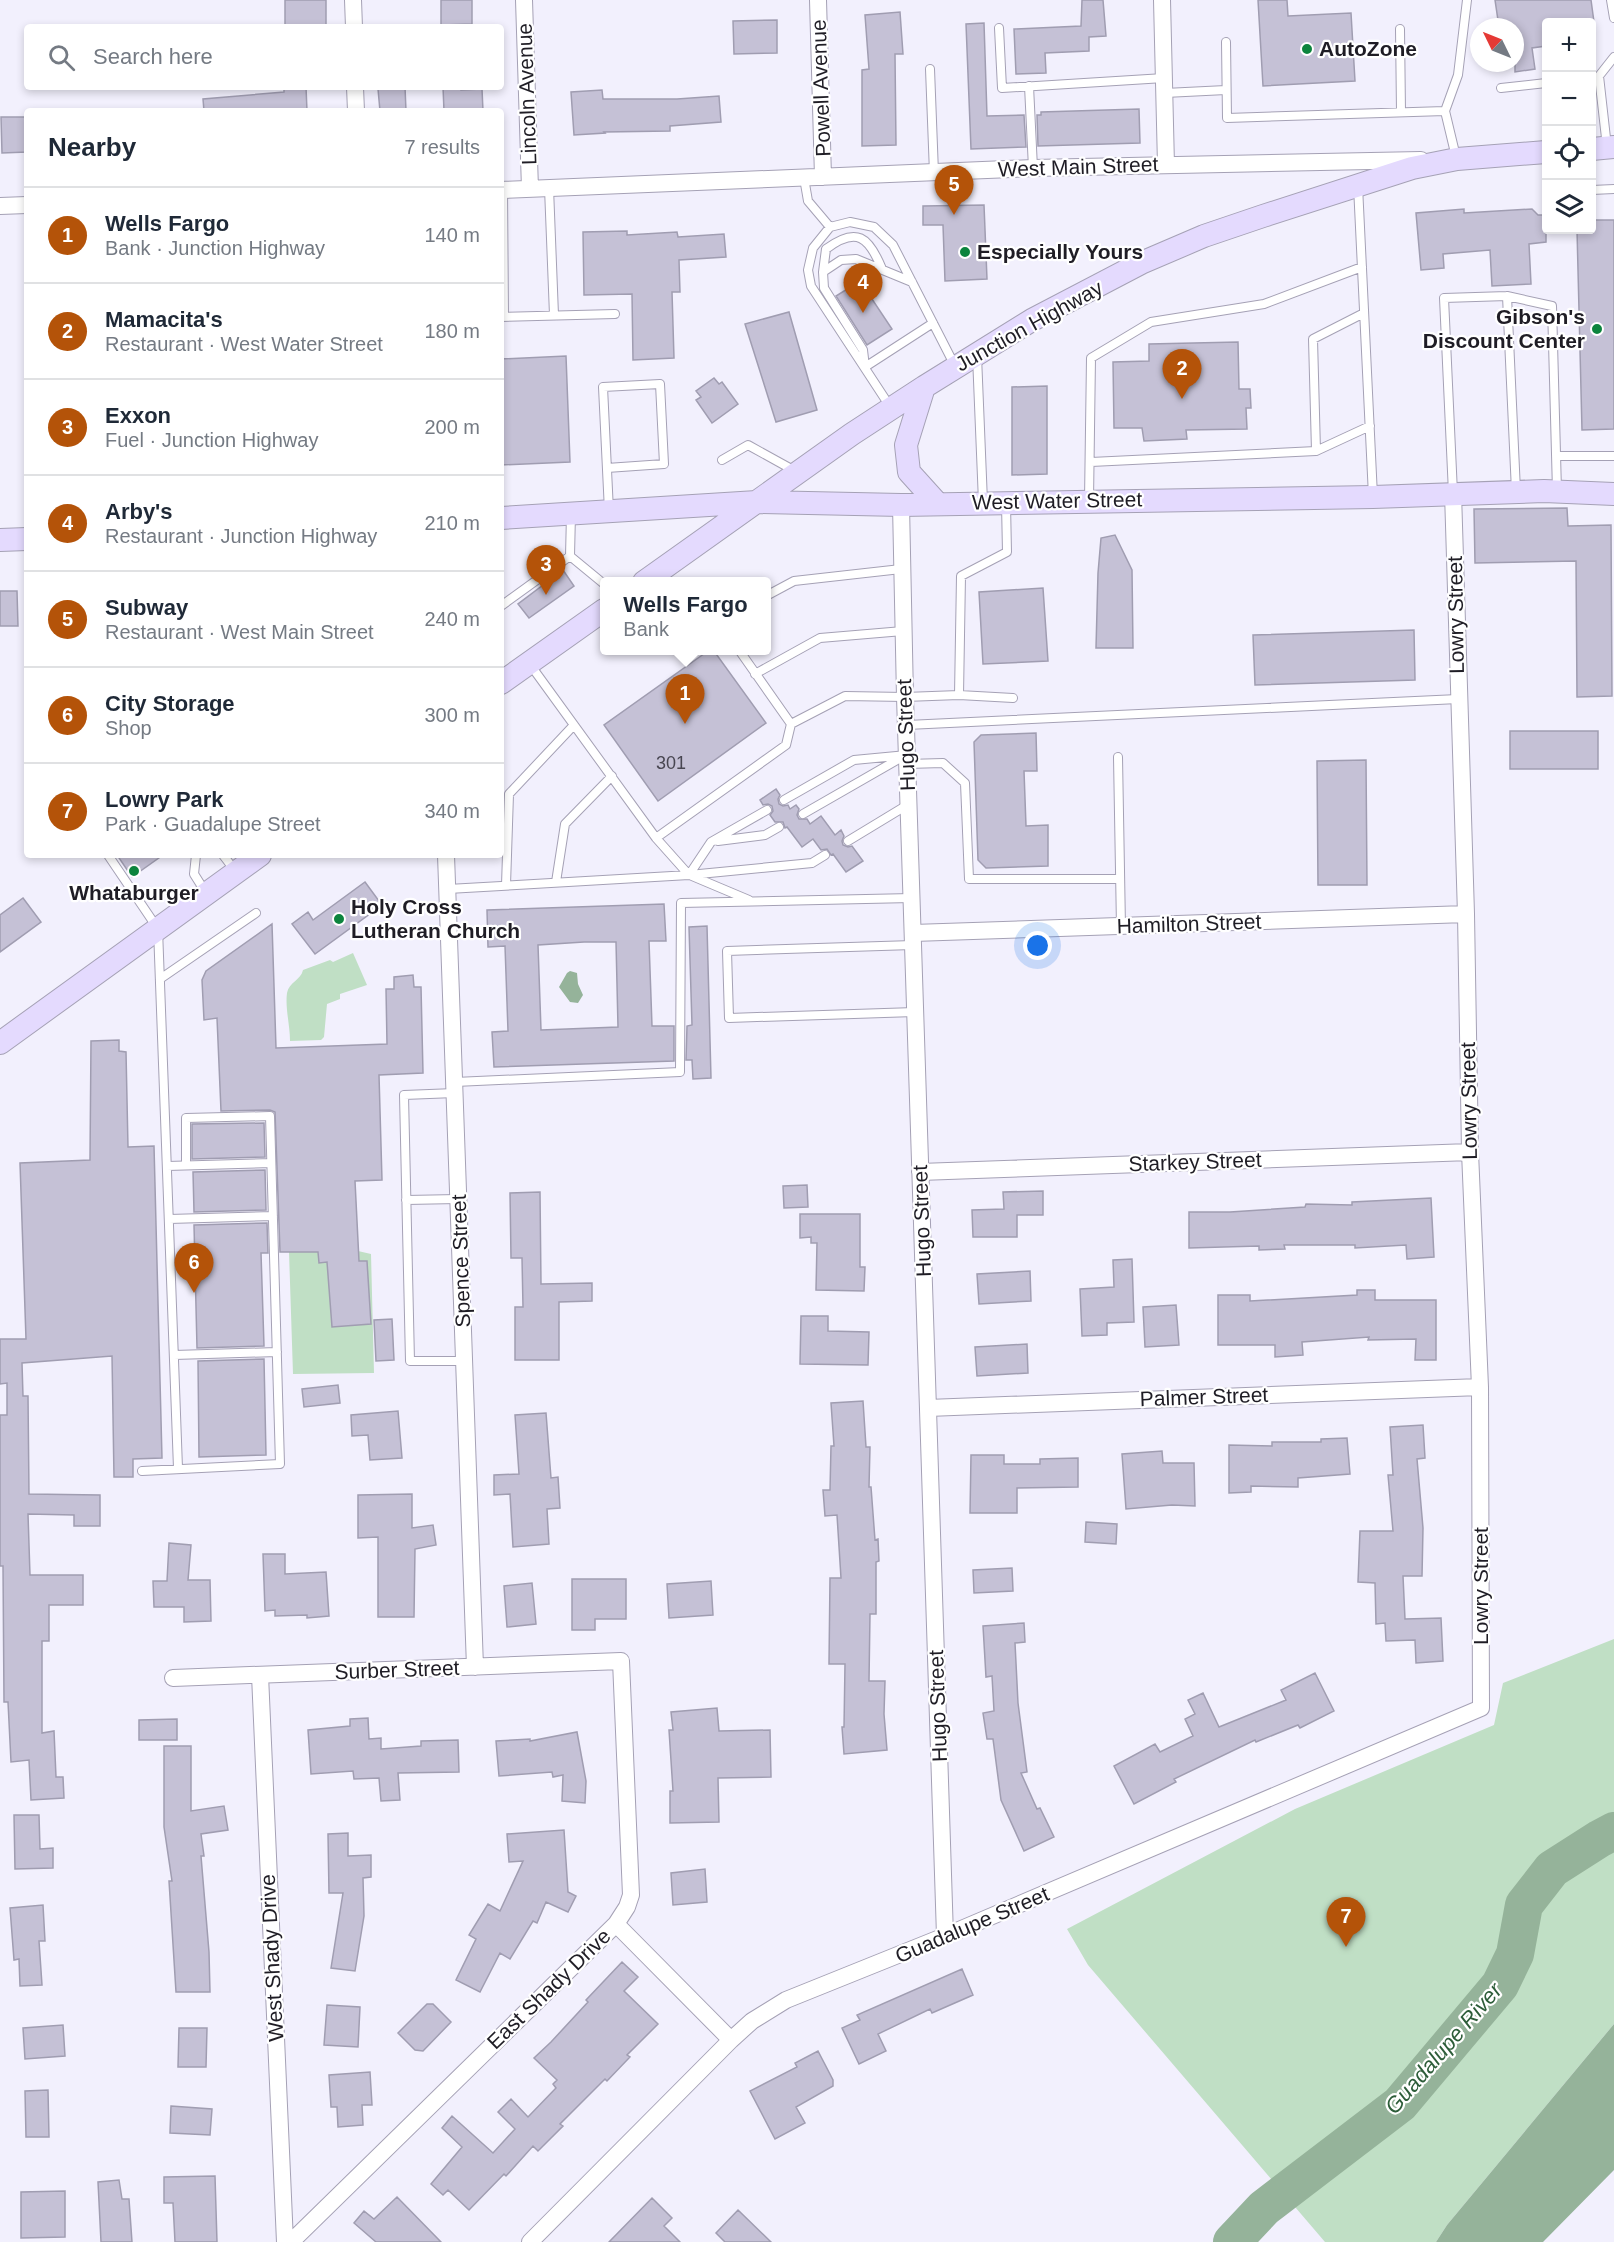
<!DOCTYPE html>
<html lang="en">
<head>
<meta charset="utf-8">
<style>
	body { margin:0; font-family:Arial,sans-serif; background:#f6f6f7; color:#1f2937 }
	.controls { position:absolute; right:18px; top:18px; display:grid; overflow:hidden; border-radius:6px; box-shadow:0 3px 9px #0003 }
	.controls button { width:54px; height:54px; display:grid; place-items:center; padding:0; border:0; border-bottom:2px solid #e0e1e3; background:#fff; color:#1f2937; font:30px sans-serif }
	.compass { position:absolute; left:1470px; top:18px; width:54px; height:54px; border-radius:50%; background:#fff; box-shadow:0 3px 9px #0003; rotate:313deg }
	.you { position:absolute; left:1038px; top:946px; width:21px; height:21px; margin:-15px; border:4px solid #fff; border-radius:50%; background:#1a73e8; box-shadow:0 0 0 9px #1a73e833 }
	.badge { display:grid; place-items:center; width:39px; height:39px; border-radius:50%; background:#b45309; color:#fff; font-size:20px; font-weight:700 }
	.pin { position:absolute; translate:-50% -50px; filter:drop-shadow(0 2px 3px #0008) }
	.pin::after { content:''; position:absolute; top:32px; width:21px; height:18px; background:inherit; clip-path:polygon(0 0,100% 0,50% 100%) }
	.popup { position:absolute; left:600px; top:577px; width:171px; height:78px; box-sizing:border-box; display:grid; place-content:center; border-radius:6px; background:#fff; filter:drop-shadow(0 2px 4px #0005); font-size:20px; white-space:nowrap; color:#747a83 }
	.popup b { font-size:22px; color:#1f2937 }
	.popup::after { content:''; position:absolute; left:50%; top:100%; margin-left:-12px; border:12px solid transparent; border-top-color:#fff }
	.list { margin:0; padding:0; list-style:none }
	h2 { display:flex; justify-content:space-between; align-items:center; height:78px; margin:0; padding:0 24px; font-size:26px }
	h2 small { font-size:20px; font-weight:400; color:#747a83 }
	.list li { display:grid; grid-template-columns:39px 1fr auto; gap:18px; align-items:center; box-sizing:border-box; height:96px; padding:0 24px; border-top:2px solid #e0e1e3 }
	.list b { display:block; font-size:22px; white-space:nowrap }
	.list p { margin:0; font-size:20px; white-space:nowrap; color:#747a83 }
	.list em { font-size:20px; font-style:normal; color:#747a83 }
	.icon { flex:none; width:33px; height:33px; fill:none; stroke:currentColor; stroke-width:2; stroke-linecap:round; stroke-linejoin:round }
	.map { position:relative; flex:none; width:1614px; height:2242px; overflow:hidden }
	.search { position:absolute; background:#fff; box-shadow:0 3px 9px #0003; left:24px; top:24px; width:480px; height:66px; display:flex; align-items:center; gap:15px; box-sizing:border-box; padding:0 21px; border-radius:6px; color:#747a83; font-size:22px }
	.panel { position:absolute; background:#fff; box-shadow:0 3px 9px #0003; left:24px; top:108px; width:480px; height:750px; border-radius:6px }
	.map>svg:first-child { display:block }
</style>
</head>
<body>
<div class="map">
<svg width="1614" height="2242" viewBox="0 0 1614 2242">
	<rect width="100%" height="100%" fill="#f2f0fd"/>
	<path fill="#c0dfc5" d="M353 953 367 985 340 994V999L327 1004 324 1037 321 1040 290 1041C290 1025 285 1008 287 993 289 982 301 980 303 970L330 960 333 962Z
		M358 1251 371 1254 374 1373 293 1374 289 1252H318L319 1263 334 1262Z
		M1614 1639V2024L1447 2225 1436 2242H1325L1088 1965 1067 1929 1295 1809 1494 1725 1503 1683Z"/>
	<path fill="#95b39a" d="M570 971 577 973 578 984 583 995 578 1003 570 1002 559 987 567 973Z
		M1614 2024V2170L1543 2242H1436L1447 2225Z"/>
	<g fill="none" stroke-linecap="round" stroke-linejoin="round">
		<path stroke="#95b39a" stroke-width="38" d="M1232 2242 1264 2208 1400 2104 1500 1985 1515 1954 1524 1905 1552 1869 1599 1839 1614 1831"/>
	</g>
	<path fill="#c5c1d6" stroke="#a09db1" stroke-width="1.5" fill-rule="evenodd" d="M285 0H326V27H285Z
		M441 0H472V24L441 25Z
		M1082 0H1103L1106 36 1089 37V51L1045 53 1046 73 1016 74 1014 29 1081 26Z
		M1258 0H1287L1288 16 1351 13 1355 81 1263 86Z
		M1495 0H1591L1594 22H1546V46L1532 48 1535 69 1515 72V27H1499Z
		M900 12 903 54H895L896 145 862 146V70L869 69 865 15Z
		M777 20V53L734 54 733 21Z
		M984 23 987 116 1024 115 1026 147 971 149 966 24Z
		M306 87 307 111H204L203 99 284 92V88Z
		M396 87H405L406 111H380L378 89Z
		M443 87H461V90L482 89 483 111H444Z
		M602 90 603 99H677L719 96 721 122 670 126V131L604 132 605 133 574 135 571 92Z
		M1139 109 1140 143 1038 146 1037 115H1041V112Z
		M1 117H27V152L2 153Z
		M984 205 987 279 945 281 943 225H923V206Z
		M1464 209V213L1532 209 1538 215H1546V242L1529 244 1531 284 1492 286 1490 250 1443 254 1444 268 1421 270 1416 213Z
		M1592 220H1614V429L1582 430 1577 230H1592Z
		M627 231V235L677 232 678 237 724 234 726 257 679 260 680 292H672L674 358 633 360 632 294 584 295 583 232Z
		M860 281 892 329 867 345 836 296Z
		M789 312 817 410 776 422 745 324Z
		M1238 342 1239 389H1250L1251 408H1246L1247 429 1186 430 1187 439 1144 441 1142 428H1114L1113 362 1149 361V344Z
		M566 356 570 462 501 465V359Z
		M714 378 719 384 722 382 738 404 712 423 696 400 701 397 696 391Z
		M1047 386V474L1012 475V387Z
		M1567 508 1568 526 1611 525 1612 696 1577 697 1576 561 1475 563 1474 509Z
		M1115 535 1132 570 1133 648H1096L1098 573 1101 538Z
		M563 570 574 586 529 618 518 604Z
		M1043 588 1048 661 983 664 979 592Z
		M0 591H17L18 626H0Z
		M1414 630 1415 680 1255 685 1253 635Z
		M708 651H714L766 723 658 801 604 725Z
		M1510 731H1598V769H1510Z
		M1036 733 1037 771H1024L1026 826 1048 825V866L986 868 978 860 974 742 981 735Z
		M1366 760 1367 885H1318L1317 761Z
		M776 789 780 795 778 799 779 804 783 806 788 805 790 809 796 805 799 809 797 815 799 819H807L810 824 821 816 835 835 841 830 844 836 842 841 843 845 848 847 852 846 863 861 846 872 833 854 831 855 827 849 821 850 813 839 802 847 787 827 785 828 783 822H775L770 815 773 811 772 806 768 804 763 805 760 800Z
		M117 855H163L132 877Z
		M365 882 382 905 315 954 292 924 308 912 313 920Z
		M23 898 41 922 0 952V915Z
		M664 904 666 941H649L652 1026H674V1061L494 1067 492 1032 508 1031 505 946 488 947 487 910ZM584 942H616L618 1027 541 1030 538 945Z
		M272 924 276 1048 387 1044 386 989H394V977L413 975 414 987H421L423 1073 379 1075 382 1180 355 1181 359 1261H367L371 1324 332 1327 327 1262 319 1263 318 1252H280L275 1112 270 1110 221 1111 217 1018 204 1020 202 980 206 971Z
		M707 926 711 1078 693 1079 692 1060H686L687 1026 692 1025 689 927Z
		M119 1040V1051L126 1052 128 1147 154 1146 162 1458 133 1459V1477H114L112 1356 22 1363 23 1396H28L29 1494 100 1495V1526H74V1515L28 1514 30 1575H83V1605H49V1641H42V1733L54 1731 56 1777H63L64 1798 31 1800 29 1760 11 1762 8 1702H4L3 1566H0V1415H7V1383L0 1384V1339H26L20 1163 90 1160 91 1041Z
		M264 1123 265 1157 192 1159V1124Z
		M265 1170 266 1210 194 1212 193 1172Z
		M807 1185 808 1207 784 1208 783 1186Z
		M1043 1191V1215H1017V1237H973L972 1210 1004 1209 1003 1192Z
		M540 1192 541 1284 592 1283V1301L559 1302V1360H515V1307H523L522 1258H511L510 1193Z
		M1431 1198 1434 1257 1407 1259 1406 1245 1355 1248V1245H1284L1285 1249 1259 1250V1246L1189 1248V1212H1230L1305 1207 1306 1204 1352 1205V1202Z
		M800 1214H860V1267H865L864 1291 816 1290 817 1243H811V1237L800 1238Z
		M267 1223 268 1253H261L264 1346 197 1348 194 1225Z
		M1132 1259 1134 1322 1107 1323V1335L1082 1336 1080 1289 1114 1287 1113 1260Z
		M1030 1271 1031 1301 979 1304 977 1274Z
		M1357 1290H1375V1300H1436V1360H1415L1416 1339 1368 1340 1369 1337 1302 1342 1303 1355 1275 1357V1345H1218V1295H1250V1301L1357 1295Z
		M1176 1305 1179 1345 1145 1347 1143 1307Z
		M801 1316H828V1331L869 1332 868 1365 800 1364Z
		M392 1319 394 1360 376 1361 374 1320Z
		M1027 1344 1028 1373 977 1376 975 1347Z
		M264 1359 266 1455 199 1457 198 1361Z
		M338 1385 340 1403 304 1407 302 1389Z
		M863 1401 866 1447H870L869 1487H871L875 1540 878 1539 879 1561 876 1562V1614H870L869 1681H885L884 1714 887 1750 844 1754 842 1727H844L845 1664H829L830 1578H841L837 1515 825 1516 823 1490H830L831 1446H834L831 1403Z
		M398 1411 402 1458 370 1460 368 1435 352 1436 351 1415Z
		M546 1413 551 1478 558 1477 560 1508 547 1509 549 1544 513 1547 510 1494 494 1495V1475L519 1474 515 1415Z
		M1423 1425 1425 1458 1417 1459 1423 1528 1422 1576H1403L1405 1619 1441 1618 1443 1661 1416 1663 1415 1640 1386 1641 1385 1623 1376 1624 1375 1583 1358 1582 1360 1531H1393L1388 1475H1393L1390 1427Z
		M1347 1438 1350 1474 1298 1478V1487L1251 1486V1492L1229 1493V1445L1272 1446V1442H1321V1439Z
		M1162 1451 1163 1463H1194L1195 1506 1172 1505 1126 1509 1122 1454Z
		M971 1455H1004V1464H1040V1459L1078 1458V1487L1017 1488V1513H970Z
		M412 1494V1528L433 1525 436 1545 415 1549 414 1617H378V1537L358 1538V1495Z
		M1086 1522 1117 1524 1116 1544 1085 1542Z
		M169 1543 191 1545 188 1580H210L211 1621 184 1622V1607H154L153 1581H167Z
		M263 1554H285V1574L326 1572 329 1616 307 1618V1615L275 1616V1610L265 1611Z
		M1012 1568 1013 1591 974 1593 973 1570Z
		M572 1579H626V1619H595V1630H572Z
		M711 1581 713 1615 669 1618 667 1584Z
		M532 1583 536 1624 507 1627 504 1586Z
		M1024 1623 1025 1642 1015 1643 1018 1703 1027 1772 1021 1773 1037 1809 1040 1808 1054 1837 1024 1851 1001 1800 993 1739H987L983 1713 994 1711 992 1676 986 1677 983 1626Z
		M1315 1673 1334 1711 1300 1728 1298 1725 1256 1742 1255 1740 1174 1779 1176 1782 1134 1804 1114 1766 1155 1744 1160 1752 1193 1736 1185 1719 1195 1714 1188 1700 1203 1693 1219 1727 1286 1700 1281 1690Z
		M717 1708 719 1731 770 1730 771 1777 718 1778 719 1822 670 1823V1791H673L669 1730H673L671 1712Z
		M368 1718 369 1739 381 1738V1749L421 1746V1741L458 1740 459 1772 398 1773 400 1800 381 1801 379 1778 354 1779 353 1771 311 1774 308 1730 350 1726V1719Z
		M177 1719V1740H139V1720Z
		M577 1732 586 1781 585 1803 562 1801 563 1775 553 1777 552 1772 499 1776 496 1741 530 1739V1741Z
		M164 1746H191V1811L224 1806 228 1830 201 1834 204 1856H201L209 1952 210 1992H176L169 1881H172L164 1827Z
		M14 1815H39L40 1849 53 1848V1868L15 1869Z
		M564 1830 568 1892 576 1896 568 1912 546 1902 537 1923 533 1921 510 1959 500 1953 480 1992 456 1980 476 1939 469 1935 488 1904 500 1911 523 1861 509 1862 507 1834Z
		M348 1833V1856L371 1855V1877L363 1878 364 1916 355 1971 331 1968 343 1893H329L328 1834Z
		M705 1869 707 1902 673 1905 671 1873Z
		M43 1905 45 1941H39L42 1985 20 1986 19 1959 14 1960 10 1908Z
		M622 1962 638 1977 624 1991 658 2024 627 2055 630 2057 607 2081 605 2079 560 2124 563 2126 538 2151 533 2146 506 2176 504 2174 469 2210 448 2190 443 2195 431 2184 462 2147 442 2128 452 2116 493 2153 515 2129 498 2112 511 2099 528 2117 556 2088 553 2084 557 2080 534 2058 551 2042 588 2002 586 2000Z
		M962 1969 973 1995 932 2013 930 2009 878 2034 886 2051 859 2064 842 2028 860 2020 857 2015Z
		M427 2004H433L451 2022 423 2051 415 2050 398 2033Z
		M327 2005 360 2007 358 2047 324 2045Z
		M63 2025 65 2056 25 2059 23 2028Z
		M179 2028H207L206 2067H178Z
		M818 2051 833 2080V2086L796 2107 805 2123 775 2139 750 2091 797 2067 795 2063Z
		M370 2072 372 2105H362L363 2125 338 2127 337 2107H331L329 2075Z
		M48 2090 49 2137H26L25 2091Z
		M171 2106 212 2109 210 2135 170 2133Z
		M215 2176 217 2242H175L173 2203H164V2177Z
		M119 2180 122 2199H129L132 2242H101L98 2182Z
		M65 2191V2237L21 2238V2192Z
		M397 2197 441 2242H376L354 2223 364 2211 374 2219Z
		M652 2198 672 2218 664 2226 680 2242H609Z
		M738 2210 771 2242H725L716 2233Z"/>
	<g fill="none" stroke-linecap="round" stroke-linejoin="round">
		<defs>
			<path id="lane" d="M1611 0 1614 18
				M999 28 1002 88 1164 78
				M1400 29 1401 112
				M1226 42 1227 118 1445 111
				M930 69 934 173
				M1029 86 1033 168
				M1501 88 1546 83
				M1165 93 1226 90
				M1607 147 1599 76 1614 57
				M1456 157 1445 111 1458 75 1467 0
				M804 178 808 201 830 227
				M1358 186 1373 496
				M549 188 554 315
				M503 190 504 317
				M1592 190 1614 189
				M823 272 826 249C857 226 869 237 882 269
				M912 282 856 259 841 260 823 272 824 288 863 350 865 367 933 323
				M1507 296 1516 491
				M501 317 615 314
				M977 356 983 502
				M891 408 811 286 808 270 813 248 830 227 850 222 874 227 893 245 955 366
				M1316 451 1313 339 1364 313
				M1556 456H1614
				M722 460 748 445 795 471
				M1091 462 1316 451 1370 426
				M607 468 664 464 660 384 603 387 609 511
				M1453 493 1444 298 1507 296 1552 306 1557 491
				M1089 500 1091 358 1151 322 1264 304 1362 267
				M570 556 604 584
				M766 596 794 581 901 569
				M501 606 570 556 571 514
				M529 663 656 838 786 745 791 724 739 650
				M755 674 820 638 903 631
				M959 695 961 576 1007 552 1006 504
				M791 724 845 696 905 697 959 695 1013 698
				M907 725 1458 699
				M1118 757 1121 927
				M907 764 943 763 965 783 969 879H1120
				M784 800 854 760 907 755
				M803 814 904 756
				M656 838 689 875 711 842 767 810
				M718 841 765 835 779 827
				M848 841 909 804
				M108 855 158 929 178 1468
				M196 855 194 874 206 893
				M223 855 236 872
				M692 876 749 900
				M556 882 565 824 612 776
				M506 885 509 794 574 725
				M448 889 689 875 812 863 825 855
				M913 945 727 951 729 1018 915 1012
				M160 979 256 913
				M455 1082 680 1072 681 903 912 898
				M455 1093 404 1095 410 1361H464
				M167 1166 271 1163
				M406 1200 458 1199
				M169 1219 273 1216
				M174 1355 277 1352
				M142 1471 280 1464 270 1116 186 1118V1165"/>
			<path id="street" d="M353 0 354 27
				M524 0 530 189
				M818 0 823 177
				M1162 0 1166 165
				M355 87 356 111
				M501 190 1033 168 1421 160
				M0 206 27 205
				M901 505 905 697 945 1936
				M446 855 475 1667
				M913 933 1466 914
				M920 1172 1470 1152
				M928 1408 1480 1387
				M260 1675 285 2242
				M173 1678 621 1661 631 1895 627 1907 616 1924 291 2242
				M616 1924 731 2040
				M530 2242 731 2040 752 2021 786 2000 945 1936 1481 1708 1480 1387 1470 1152 1466 914 1453 493"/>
			<path id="secondary" d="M1592 149 1614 147
				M924 387 906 445 909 472 937 503
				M501 518 757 502 901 505 1373 497 1544 491 1614 494
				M0 540 27 539
				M644 582 852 434 924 387 1032 320 1141 263 1204 236 1263 216 1412 168 1457 159 1546 152
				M501 683 604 610
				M0 1043 260 855"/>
		</defs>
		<use href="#lane" stroke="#a5a1b5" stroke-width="10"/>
		<use href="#street" stroke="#a5a1b5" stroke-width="18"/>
		<use href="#secondary" stroke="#a5a1b5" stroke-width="24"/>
		<use href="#lane" stroke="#fff" stroke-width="8"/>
		<use href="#street" stroke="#fff" stroke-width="16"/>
		<use href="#secondary" stroke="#e4dafe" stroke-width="22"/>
	</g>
	<g fill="#0c843d" stroke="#fff" stroke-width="2">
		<circle cx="1307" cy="49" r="6"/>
		<circle cx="965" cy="252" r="6"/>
		<circle cx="1597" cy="329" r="6"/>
		<circle cx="134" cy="871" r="6"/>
		<circle cx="339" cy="919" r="6"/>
	</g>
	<g text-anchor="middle" stroke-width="4.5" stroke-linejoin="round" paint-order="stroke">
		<g font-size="18" fill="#484651">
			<text x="671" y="769">301</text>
		</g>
		<g font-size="21" font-weight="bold" fill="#1f1d25" stroke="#fff" text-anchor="start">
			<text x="1319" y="56">AutoZone</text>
			<text x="977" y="259">Especially Yours</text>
			<text x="1585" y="324" text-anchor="end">Gibson's<tspan x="1585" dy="24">Discount Center</tspan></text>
			<text x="134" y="900" text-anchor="middle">Whataburger</text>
			<text x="351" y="914">Holy Cross<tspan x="351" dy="24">Lutheran Church</tspan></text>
		</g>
		<g font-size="21" fill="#1f1d25" stroke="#fff">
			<text transform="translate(821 88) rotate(-92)" y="7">Powell Avenue</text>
			<text transform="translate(527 94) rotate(-92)" y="7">Lincoln Avenue</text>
			<text transform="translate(1078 167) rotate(-2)" y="7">West Main Street</text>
			<text transform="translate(1029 326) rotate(-29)" y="7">Junction Highway</text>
			<text transform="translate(1057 501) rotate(-1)" y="7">West Water Street</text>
			<text transform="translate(1456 615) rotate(-91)" y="7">Lowry Street</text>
			<text transform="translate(906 735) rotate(-92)" y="7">Hugo Street</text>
			<text transform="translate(1189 924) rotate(-2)" y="7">Hamilton Street</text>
			<text transform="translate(1469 1101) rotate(-91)" y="7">Lowry Street</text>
			<text transform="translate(1195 1162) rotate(-2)" y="7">Starkey Street</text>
			<text transform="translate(922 1221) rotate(-92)" y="7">Hugo Street</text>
			<text transform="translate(461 1261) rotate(-92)" y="7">Spence Street</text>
			<text transform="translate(1204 1397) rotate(-2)" y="7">Palmer Street</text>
			<text transform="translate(1481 1586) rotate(-90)" y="7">Lowry Street</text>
			<text transform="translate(397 1670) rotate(-2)" y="7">Surber Street</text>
			<text transform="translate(938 1706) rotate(-92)" y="7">Hugo Street</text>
			<text transform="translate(972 1925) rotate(-23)" y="7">Guadalupe Street</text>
			<text transform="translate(272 1958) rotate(-93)" y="7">West Shady Drive</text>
			<text transform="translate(549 1989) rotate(-44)" y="7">East Shady Drive</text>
		</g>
		<g font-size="22" font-style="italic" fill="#2d5d39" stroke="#fff">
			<text transform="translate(1443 2048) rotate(-49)" y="8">Guadalupe River</text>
		</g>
	</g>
</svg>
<div class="controls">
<button>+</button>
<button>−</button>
<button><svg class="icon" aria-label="locate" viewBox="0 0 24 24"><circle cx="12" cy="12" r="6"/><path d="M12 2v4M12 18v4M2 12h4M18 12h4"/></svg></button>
<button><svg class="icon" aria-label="layers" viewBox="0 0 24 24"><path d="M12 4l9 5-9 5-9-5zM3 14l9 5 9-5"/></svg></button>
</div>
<svg class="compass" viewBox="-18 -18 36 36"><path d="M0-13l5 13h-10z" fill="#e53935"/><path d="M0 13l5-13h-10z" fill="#747a83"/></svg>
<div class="you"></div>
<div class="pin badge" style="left:685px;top:724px">1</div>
<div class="popup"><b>Wells Fargo</b>Bank</div>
<div class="pin badge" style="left:1182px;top:399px">2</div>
<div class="pin badge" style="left:546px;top:595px">3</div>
<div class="pin badge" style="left:863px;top:313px">4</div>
<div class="pin badge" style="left:954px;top:215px">5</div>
<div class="pin badge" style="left:194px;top:1293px">6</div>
<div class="pin badge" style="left:1346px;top:1947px">7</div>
<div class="search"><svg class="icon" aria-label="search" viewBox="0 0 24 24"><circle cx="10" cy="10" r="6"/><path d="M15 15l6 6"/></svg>Search here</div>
<section class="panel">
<h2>Nearby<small>7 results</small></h2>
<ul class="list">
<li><span class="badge">1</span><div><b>Wells Fargo</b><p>Bank · Junction Highway</p></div><em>140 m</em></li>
<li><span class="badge">2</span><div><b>Mamacita's</b><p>Restaurant · West Water Street</p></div><em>180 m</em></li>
<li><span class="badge">3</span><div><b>Exxon</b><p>Fuel · Junction Highway</p></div><em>200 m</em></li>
<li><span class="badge">4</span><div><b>Arby's</b><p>Restaurant · Junction Highway</p></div><em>210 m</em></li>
<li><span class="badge">5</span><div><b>Subway</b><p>Restaurant · West Main Street</p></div><em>240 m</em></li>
<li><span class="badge">6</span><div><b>City Storage</b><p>Shop</p></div><em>300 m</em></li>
<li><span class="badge">7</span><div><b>Lowry Park</b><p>Park · Guadalupe Street</p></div><em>340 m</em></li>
</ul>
</section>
</div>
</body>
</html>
